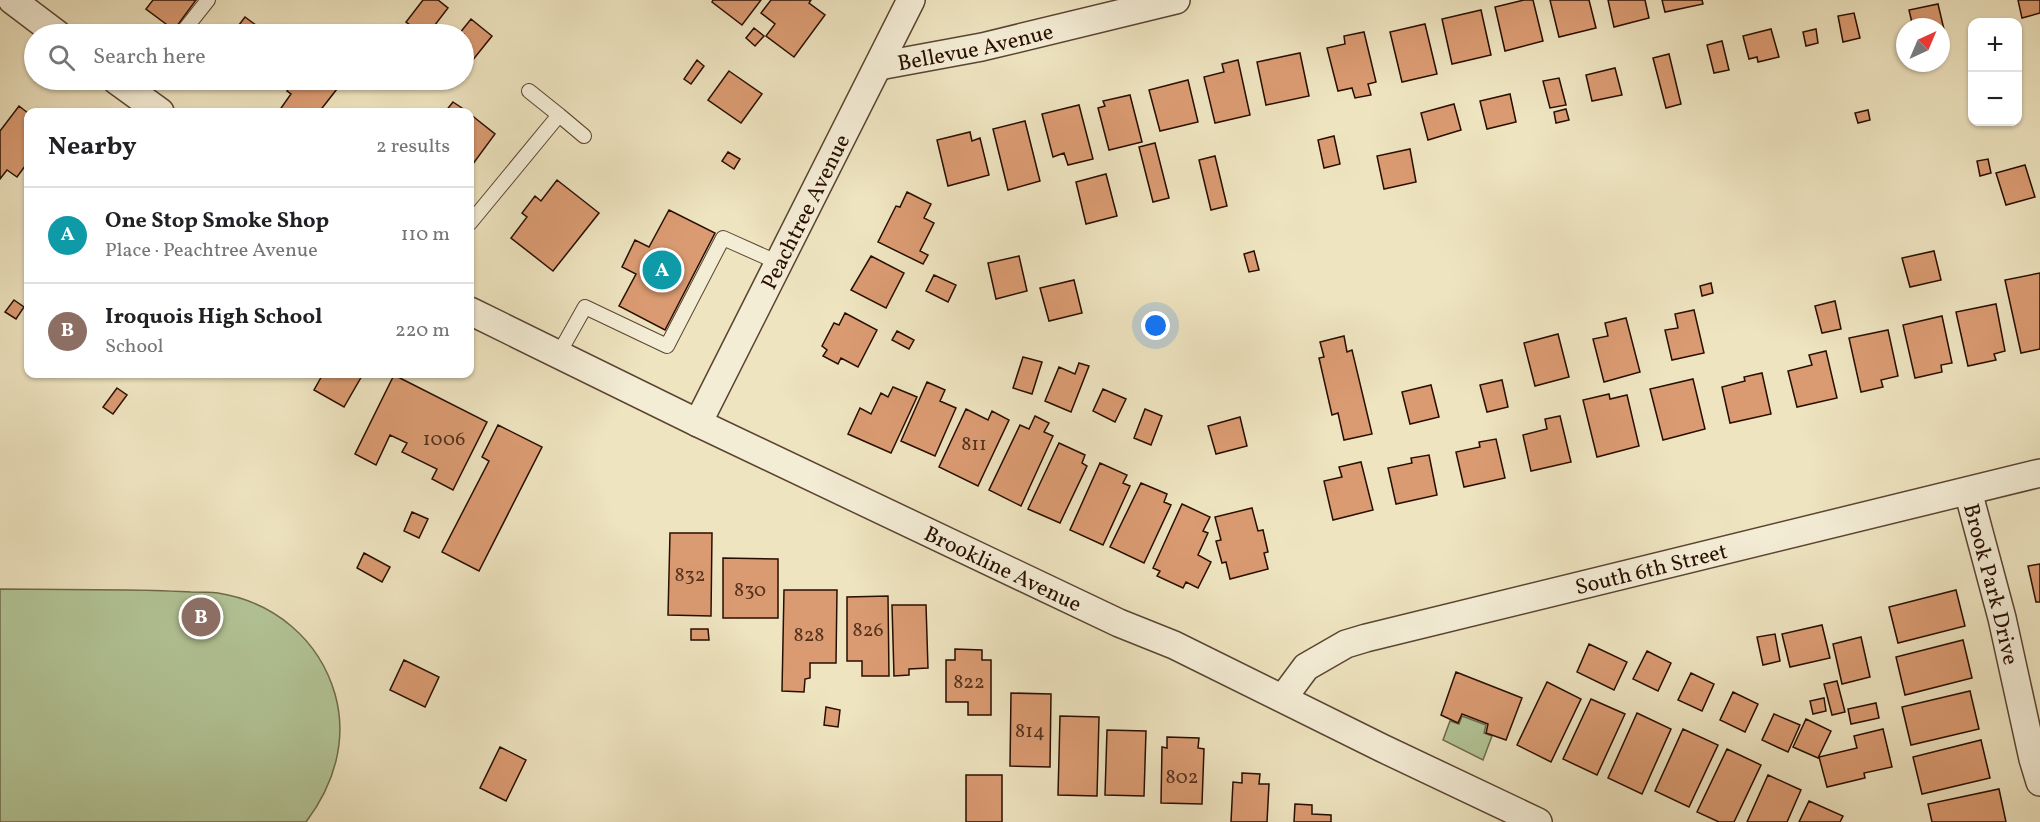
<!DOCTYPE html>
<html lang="en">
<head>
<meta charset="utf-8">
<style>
	body { margin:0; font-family:Vollkorn,serif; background:#f2f2f2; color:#202124 }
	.controls { position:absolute; right:18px; top:18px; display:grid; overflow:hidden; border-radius:12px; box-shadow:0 2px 4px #0004 }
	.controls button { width:54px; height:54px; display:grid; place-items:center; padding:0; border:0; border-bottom:2px solid #e0e0e0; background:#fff; color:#202124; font:30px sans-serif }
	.compass { position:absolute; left:1896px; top:18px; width:54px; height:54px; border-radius:50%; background:#fff; box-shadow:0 2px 4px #0004; rotate:44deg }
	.you { position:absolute; left:1156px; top:326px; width:21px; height:21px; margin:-15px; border:4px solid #fff; border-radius:50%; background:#1a73e8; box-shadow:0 0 0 9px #1a73e833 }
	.badge { display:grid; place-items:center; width:39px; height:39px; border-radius:50%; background:#1a73e8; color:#fff; font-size:20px; font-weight:700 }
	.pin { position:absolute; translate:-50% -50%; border:3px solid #fff; box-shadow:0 2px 6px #0006 }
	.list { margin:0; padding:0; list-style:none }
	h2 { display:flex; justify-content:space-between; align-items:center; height:78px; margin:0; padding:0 24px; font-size:26px }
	h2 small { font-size:20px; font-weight:400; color:#757577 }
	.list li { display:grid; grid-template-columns:39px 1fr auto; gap:18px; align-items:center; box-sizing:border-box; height:96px; padding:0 24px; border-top:2px solid #e0e0e0 }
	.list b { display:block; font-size:22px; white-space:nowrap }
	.list p { margin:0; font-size:20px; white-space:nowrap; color:#757577 }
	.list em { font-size:20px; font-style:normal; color:#757577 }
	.icon { flex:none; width:33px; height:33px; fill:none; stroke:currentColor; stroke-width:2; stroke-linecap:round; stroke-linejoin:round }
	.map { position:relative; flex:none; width:2040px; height:822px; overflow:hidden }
	.search { position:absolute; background:#fff; box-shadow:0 2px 4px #0004; left:24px; top:24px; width:450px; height:66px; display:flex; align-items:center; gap:15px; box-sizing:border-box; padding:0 21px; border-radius:33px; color:#757577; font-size:22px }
	.panel { position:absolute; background:#fff; box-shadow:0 2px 4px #0004; left:24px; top:108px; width:450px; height:270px; border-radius:12px }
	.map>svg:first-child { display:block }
</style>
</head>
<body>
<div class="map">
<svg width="2040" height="822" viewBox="0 0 2040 822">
	<rect width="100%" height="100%" fill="#eee4c0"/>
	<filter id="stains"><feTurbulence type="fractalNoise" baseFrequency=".00333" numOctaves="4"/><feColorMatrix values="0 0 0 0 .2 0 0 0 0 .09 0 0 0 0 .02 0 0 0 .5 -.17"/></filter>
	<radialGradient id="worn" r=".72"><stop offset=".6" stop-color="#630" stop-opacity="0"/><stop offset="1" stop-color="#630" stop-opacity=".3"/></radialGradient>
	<path fill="#b3c597" stroke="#6e6a4c" stroke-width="1.5" d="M0 589C42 589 85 590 127 590 148 590 170 591 191 592 200 592 209 592 218 593 274 602 319 639 335 694 348 740 334 785 306 822H0Z
		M1462 716 1486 725 1484 733 1492 736 1483 760 1443 740 1450 721 1459 724Z"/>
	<path fill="#db9b72" stroke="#280e00" stroke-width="1.5" d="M153 0H196L174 30 146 9Z
		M423 0H438L448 8 428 34H423L406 22Z
		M713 0H761L742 25 712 2Z
		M771 0H811L809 3 825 15 794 57 766 36 775 24 761 13Z
		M1524 0H1533L1543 41 1505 51 1495 7Z
		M1550 0H1589L1596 28 1559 37Z
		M1608 0H1645L1649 18 1614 27Z
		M1662 0H1702L1703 4 1665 12Z
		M2018 0H2040V13L2022 18Z
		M1938 4 1946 38 1941 39V27H1913L1909 10Z
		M1481 10 1491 55 1452 64 1442 19Z
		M1854 13 1860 38 1843 42 1838 16Z
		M245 17 268 34H232Z
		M471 19 492 36 468 66 464 62V34H459Z
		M1425 24 1437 74 1402 82 1390 32Z
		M754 28 764 36 755 46 746 38Z
		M1771 29 1779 57 1758 62 1757 57 1749 59 1743 36Z
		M1816 29 1818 43 1806 46 1803 32Z
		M1364 32 1376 82 1368 84 1371 95 1355 98 1352 88 1338 91 1327 48 1345 44 1344 36Z
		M1722 41 1729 70 1714 73 1707 45Z
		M1300 53 1309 96 1266 105 1257 62Z
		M1669 54 1681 104 1666 108 1653 58Z
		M697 60 704 66 691 84 684 79Z
		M1238 60 1250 115 1215 123 1204 77 1224 72 1222 64Z
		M1615 68 1622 95 1592 101 1586 75Z
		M729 71 762 94 741 123 708 100Z
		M1559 78 1566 105 1550 108 1543 81Z
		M220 80H241L233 89Z
		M295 80H341L335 87 337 89 319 112H281L279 111 291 94 287 91Z
		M1188 80 1198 122 1160 131 1149 90Z
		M1510 94 1516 122 1487 129 1480 101Z
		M1130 95 1142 142 1109 150 1098 108 1105 106 1103 101Z
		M453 102 468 112H445Z
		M1454 104 1461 130 1428 140 1421 113Z
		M1079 105 1093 159 1068 165 1064 153 1053 157 1042 114Z
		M19 106 28 113V162L17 177 7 170 0 179V131Z
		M1566 109 1569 120 1556 123 1554 112Z
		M1868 110 1870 120 1858 123 1855 113Z
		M470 114 495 134 470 168Z
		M1025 121 1040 181 1008 190 993 129Z
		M970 132 972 141 980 138 989 175 948 186 937 140Z
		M1334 136 1340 164 1324 168 1318 140Z
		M1155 143 1169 198 1153 202 1139 147Z
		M1410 149 1416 182 1384 189 1377 156Z
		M728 152 740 159 734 169 722 161Z
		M1215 156 1227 206 1211 210 1199 160Z
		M1988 159 1991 173 1980 176 1977 161Z
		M2025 165 2035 197 2006 205 1996 173Z
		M1106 174 1117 216 1086 224 1076 182Z
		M557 180 599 213 553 271 511 238 527 217 522 213 535 196 541 201Z
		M907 192 931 204 924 218 934 223 920 251 928 255 923 264 878 242 896 206 900 207Z
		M669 210 715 233 665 330 619 306 636 274 622 267 635 240 649 247Z
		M1254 251 1259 270 1249 272 1244 254Z
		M1934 251 1941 280 1910 287 1902 258Z
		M871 256 904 273 886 308 851 290Z
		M1019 256 1027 291 996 299 988 263Z
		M2040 273V349L2021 353 2005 280Z
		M934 275 956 285 948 302 926 291Z
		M1074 280 1082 313 1049 321 1040 288Z
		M1711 283 1713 293 1702 296 1700 286Z
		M14 300 24 307 16 319 5 312Z
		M1835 301 1841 329 1822 333 1815 306Z
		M1996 304 2005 351 1994 354 1996 360 1968 366 1956 312Z
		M1694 310 1704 353 1672 360 1665 330 1678 328 1675 314Z
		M845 313 877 330 858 367 841 358 838 364 823 356 827 350 822 346 834 323 839 325Z
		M1942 316 1952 363 1941 365 1942 372 1915 378 1903 325Z
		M1626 318 1640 372 1604 382 1593 339 1608 336 1605 323Z
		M1888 330 1898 376 1881 380 1883 387 1861 392 1849 338Z
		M897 331 914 340 909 349 892 340Z
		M1558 334 1569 377 1535 386 1524 343Z
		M1344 336 1347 352 1352 350 1372 434 1344 440 1338 413 1332 415 1319 358 1324 357 1320 342Z
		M1826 351 1837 398 1797 407 1788 371 1812 365 1809 355Z
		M1023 357 1042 362 1032 394 1013 388Z
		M1079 363 1089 366 1071 412 1045 401 1059 367 1075 374Z
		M1762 373 1771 414 1730 423 1722 387 1745 381 1744 377Z
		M323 374H363L344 407 314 390Z
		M394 375 487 422 453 490 432 479 437 469 402 452 407 443 390 435 376 465 355 454Z
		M1693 379 1705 429 1663 440 1650 389Z
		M1502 380 1508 407 1487 412 1480 385Z
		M927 382 945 390 940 401 956 408 935 456 901 441Z
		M1431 385 1439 417 1410 424 1402 392Z
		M893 387 917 397 891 453 848 434 860 408 871 414 881 393 888 397Z
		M117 388 127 395 113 414 103 407Z
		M1103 389 1126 399 1115 422 1093 411Z
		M1609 394 1610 399 1627 395 1639 446 1597 457 1583 400Z
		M966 409 988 420 992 411 1009 420 978 486 939 467Z
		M1145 409 1162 416 1151 445 1134 438Z
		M1035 416 1049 423 1044 432 1053 436 1021 506 989 490 1020 425 1029 429Z
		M1560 416 1571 462 1531 471 1523 435 1547 429 1545 419Z
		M1240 417 1247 446 1216 454 1208 426Z
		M498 425 542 447 479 571 442 552 489 461 482 457Z
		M1496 439 1505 478 1464 487 1456 452 1480 447 1479 442Z
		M1059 443 1085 455 1082 463 1087 466 1060 523 1028 509Z
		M1429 455 1437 495 1396 504 1388 468 1412 463 1411 458Z
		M1361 462 1373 510 1333 520 1324 481 1342 477 1339 467Z
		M1100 463 1127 475 1123 483 1130 486 1103 545 1070 530Z
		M1141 483 1167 494 1164 502 1171 505 1144 563 1110 547Z
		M1182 504 1210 517 1203 531 1208 533 1198 555 1211 562 1198 588 1186 582 1183 588 1157 576 1160 571 1153 568Z
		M1252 508 1258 531 1263 530 1268 552 1264 553 1268 569 1230 579 1226 562 1222 563 1216 541 1221 540 1215 517Z
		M412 512 428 519 419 538 404 531Z
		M670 533H712L711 616 668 615Z
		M364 553 390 567 382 582 357 568Z
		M723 558 778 559V618H723Z
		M2040 564V602H2036L2028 566Z
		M784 590H837L836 663H810V678L805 679 804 692 782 691Z
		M1956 590 1965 626 1898 643 1889 607Z
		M888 596 889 676H862V661H847V597Z
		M892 605H926L928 668 909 669V675L894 676Z
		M1822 625 1830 658 1790 667 1782 634Z
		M691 629H708L709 640H691Z
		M1775 634 1780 661 1763 665 1757 637Z
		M1861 637 1870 677 1842 684 1833 644Z
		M1963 640 1972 678 1905 695 1896 657Z
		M1589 644 1627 662 1614 690 1577 672Z
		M955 649 982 650V660H991V715H968V702H946V660H955Z
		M1647 651 1671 663 1658 691 1633 679Z
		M404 660 439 677 425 707 390 690Z
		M1456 672 1522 698 1506 740 1486 733 1488 724 1462 714 1458 723 1441 715Z
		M1691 673 1714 684 1702 711 1678 700Z
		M1837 681 1845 712 1832 715 1824 684Z
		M1547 682 1581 699 1551 762 1517 745Z
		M1970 691 1979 729 1911 745 1902 707Z
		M1733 692 1758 704 1745 732 1720 720Z
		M1011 693 1051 694 1050 767 1010 766Z
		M1824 698 1826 711 1813 714 1810 701Z
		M1591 699 1625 714 1597 775 1563 759Z
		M1876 703 1879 718 1851 724 1848 709Z
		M826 707 840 710 838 727 824 725Z
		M1637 713 1671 729 1642 794 1608 778Z
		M1774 714 1800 725 1788 752 1762 740Z
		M1060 716 1099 717 1097 796 1058 795Z
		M1806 719 1831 731 1818 758 1793 747Z
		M1683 729 1718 745 1689 807 1655 791Z
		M1883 729 1892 767 1864 773 1865 778 1827 787 1819 757 1857 748 1854 736Z
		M1107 730 1146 731 1144 796 1105 795Z
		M1167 737 1199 738 1198 748 1204 749 1202 804 1161 803 1162 747 1167 748Z
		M1981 740 1990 778 1922 794 1913 757Z
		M500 747 526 760 506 801 480 788Z
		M1727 749 1761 765 1734 822H1719L1697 812Z
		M1242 773 1260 774 1259 784H1269L1267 822H1231L1233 782 1242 783Z
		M966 775H1002V822H966Z
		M1768 775 1801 790 1787 822H1747Z
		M1999 789 2006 822H1932L1928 804Z
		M1809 801 1843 816 1840 822H1799Z
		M1295 804 1312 805V814L1331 815V822H1294Z"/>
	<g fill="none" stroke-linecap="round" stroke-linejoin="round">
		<defs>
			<path id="service" d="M181 34 208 0
				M559 115 584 136
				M470 223 559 115 529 91
				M558 355 585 307 667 346 723 238 779 263"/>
			<g id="minor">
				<path d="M12 0 57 34"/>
				<path id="s1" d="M879 66 982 47 1176 0"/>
				<path d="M116 80 160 112"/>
				<path id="s2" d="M470 311 698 423 1119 623 1174 645 1382 748 1538 822"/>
				<path id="s3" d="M698 423 911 0"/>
				<path id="s4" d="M1968 491 2002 618 2033 759 2040 782"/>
				<path id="s5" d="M1283 698 1306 667 1346 644 1366 638 2040 473"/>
			</g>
		</defs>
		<use href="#service" stroke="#5a4430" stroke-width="16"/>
		<use href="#minor" stroke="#5a4430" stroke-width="30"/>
		<use href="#service" stroke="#f4edd6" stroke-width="14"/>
		<use href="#minor" stroke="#f4edd6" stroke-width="27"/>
	</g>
	<g text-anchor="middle" stroke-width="4.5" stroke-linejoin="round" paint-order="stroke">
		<g font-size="20" fill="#55311c">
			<text x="444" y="445">1006</text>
			<text x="974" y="450">811</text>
			<text x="690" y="581">832</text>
			<text x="750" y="596">830</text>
			<text x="868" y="636">826</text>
			<text x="809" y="641">828</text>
			<text x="969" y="688">822</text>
			<text x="1030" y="737">814</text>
			<text x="1182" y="783">802</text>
		</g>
		<g font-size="22" fill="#280e00" stroke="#f4edd6">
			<text dy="8" stroke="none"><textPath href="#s1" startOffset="98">Bellevue Avenue</textPath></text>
			<text dy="8" stroke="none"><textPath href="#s3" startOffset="237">Peachtree Avenue</textPath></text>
			<text dy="8" stroke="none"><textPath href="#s2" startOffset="592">Brookline Avenue</textPath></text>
			<text dy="8" stroke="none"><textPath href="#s5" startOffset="399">South 6th Street</textPath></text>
			<text dy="8" stroke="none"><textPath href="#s4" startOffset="96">Brook Park Drive</textPath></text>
		</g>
	</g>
	<rect width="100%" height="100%" filter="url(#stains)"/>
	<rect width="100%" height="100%" fill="url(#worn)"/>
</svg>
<div class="controls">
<button>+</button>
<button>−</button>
</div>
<svg class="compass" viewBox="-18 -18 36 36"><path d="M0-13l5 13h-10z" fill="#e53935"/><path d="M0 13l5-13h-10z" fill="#757577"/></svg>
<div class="you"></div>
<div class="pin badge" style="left:662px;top:270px;background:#0f9aa8">A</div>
<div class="pin badge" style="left:201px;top:617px;background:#8d6e63">B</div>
<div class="search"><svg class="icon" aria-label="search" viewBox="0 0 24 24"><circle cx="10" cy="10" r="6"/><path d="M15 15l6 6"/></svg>Search here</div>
<section class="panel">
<h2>Nearby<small>2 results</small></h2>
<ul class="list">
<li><span class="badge" style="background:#0f9aa8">A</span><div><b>One Stop Smoke Shop</b><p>Place · Peachtree Avenue</p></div><em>110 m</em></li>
<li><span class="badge" style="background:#8d6e63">B</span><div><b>Iroquois High School</b><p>School</p></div><em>220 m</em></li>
</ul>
</section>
</div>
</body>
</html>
